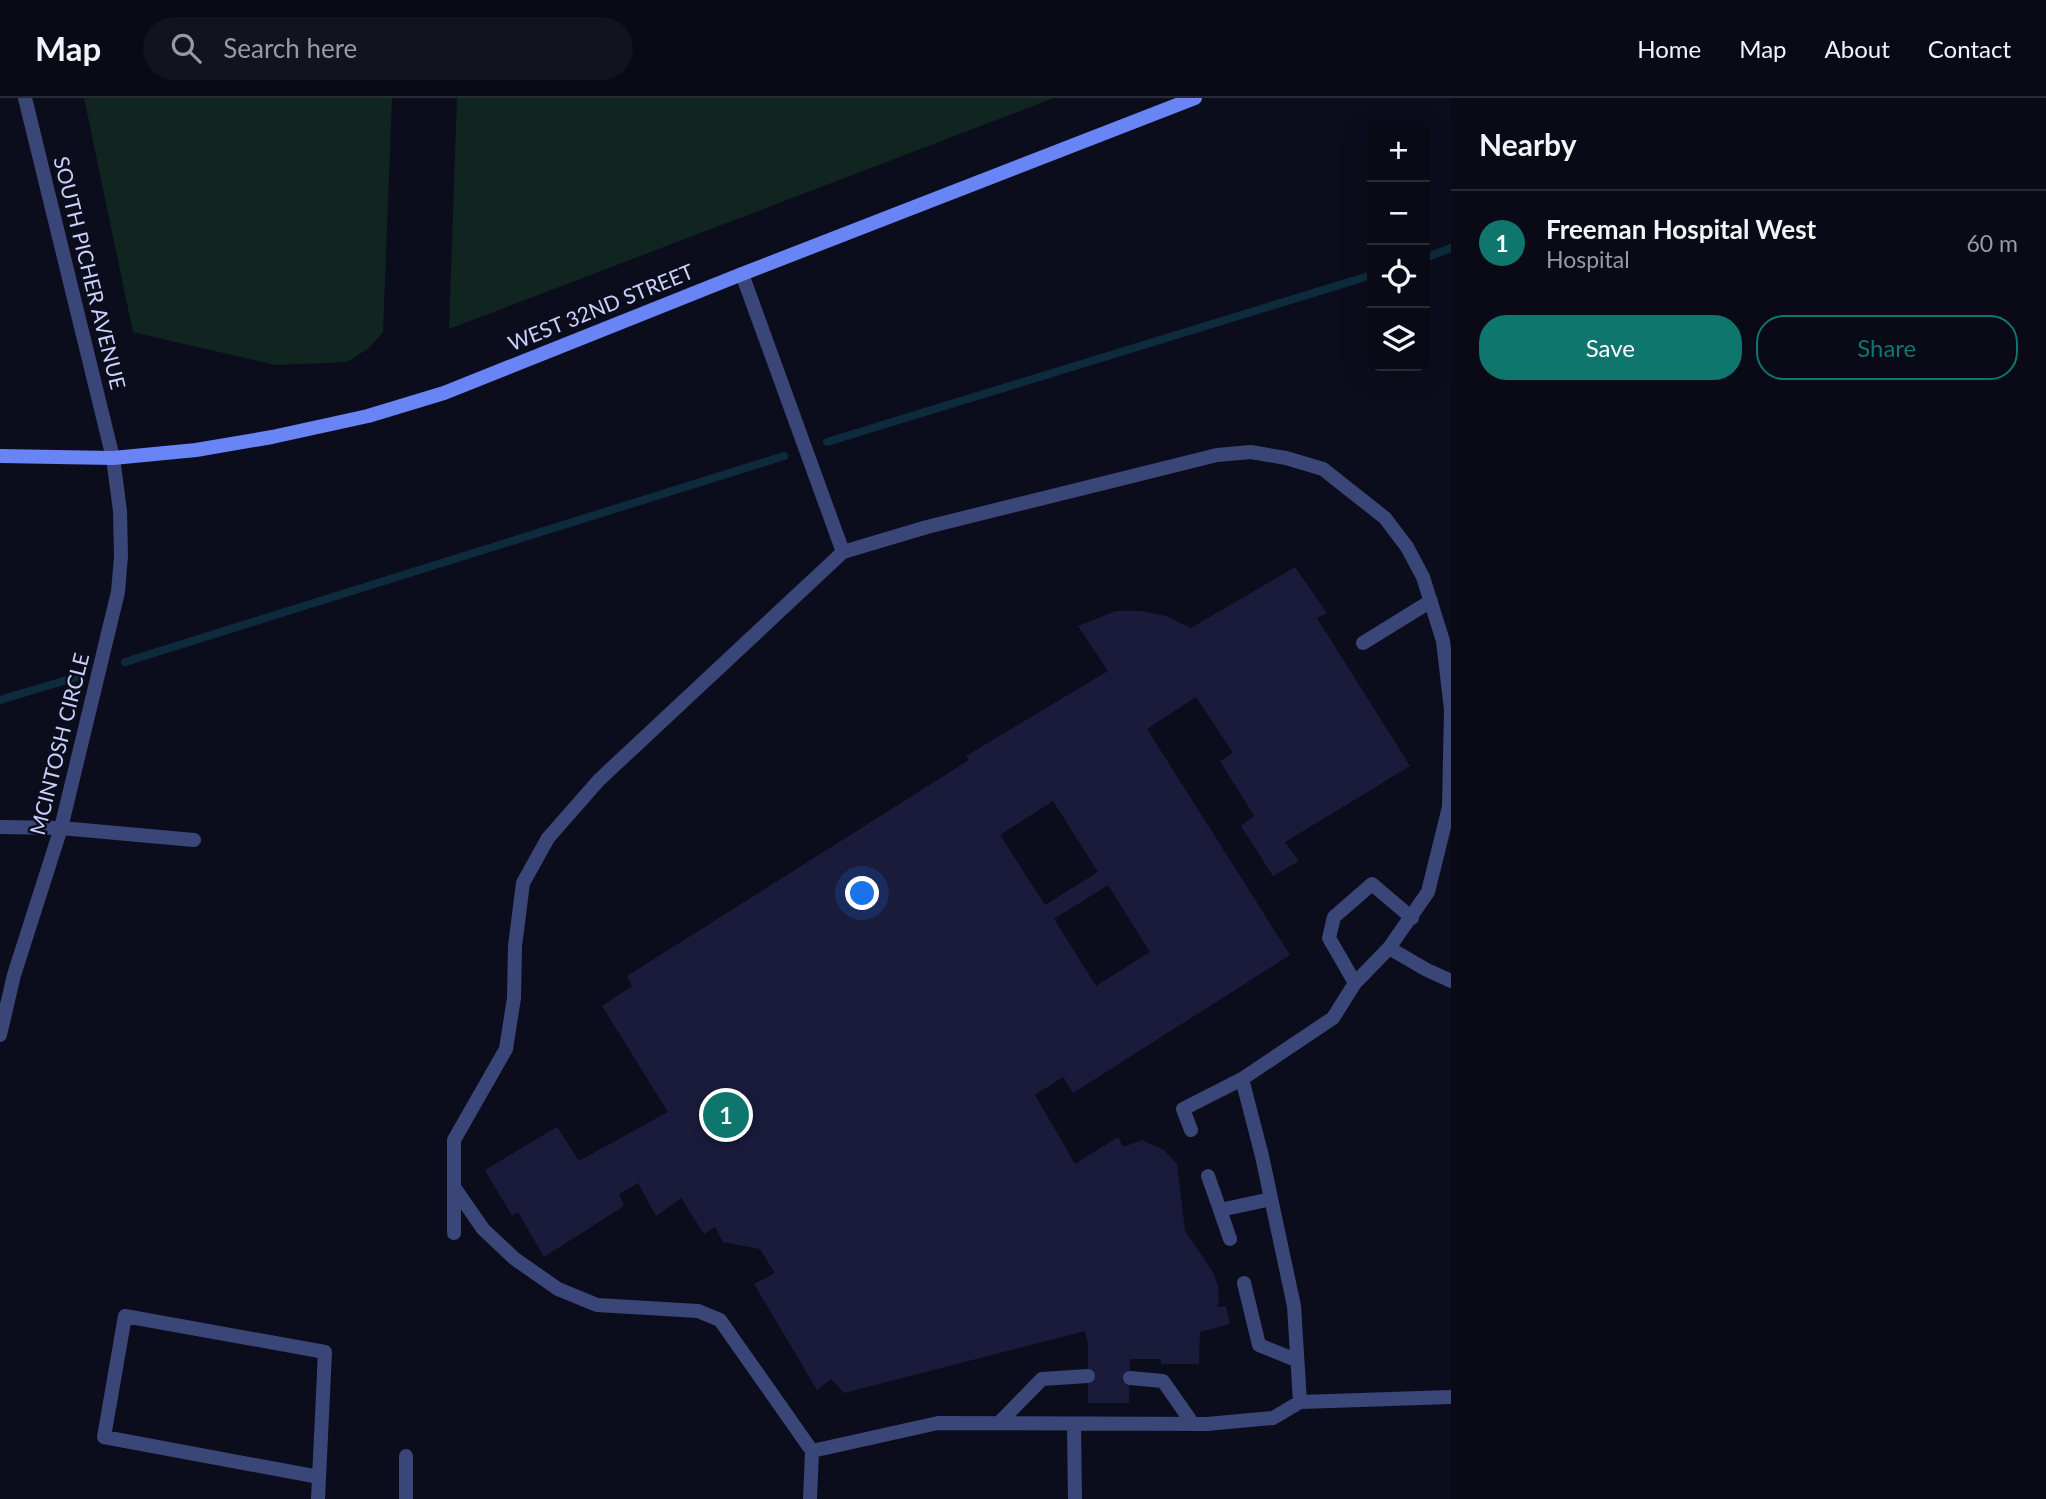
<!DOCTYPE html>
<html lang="en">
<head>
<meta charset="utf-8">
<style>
	body { margin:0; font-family:Lato,sans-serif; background:#12131e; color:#f1f3f6 }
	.controls { position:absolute; right:21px; top:21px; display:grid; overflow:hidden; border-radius:14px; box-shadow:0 7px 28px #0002 }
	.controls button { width:63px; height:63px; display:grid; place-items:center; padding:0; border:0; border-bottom:2px solid #292b34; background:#090a15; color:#f1f3f6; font:35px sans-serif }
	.you { position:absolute; left:863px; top:796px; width:24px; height:24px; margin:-18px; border:5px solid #fff; border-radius:50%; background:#1a73e8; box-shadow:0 0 0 10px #1a73e833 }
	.badge { display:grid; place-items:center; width:46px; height:46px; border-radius:50%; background:#0f766e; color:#fff; font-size:23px; font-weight:700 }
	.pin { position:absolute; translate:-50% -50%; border:4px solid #fff; box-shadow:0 2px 7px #0006 }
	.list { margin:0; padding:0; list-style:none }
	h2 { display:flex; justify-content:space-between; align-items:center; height:91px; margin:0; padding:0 28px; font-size:30px }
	h2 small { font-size:23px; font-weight:400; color:#999aa0 }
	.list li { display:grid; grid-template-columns:46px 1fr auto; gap:21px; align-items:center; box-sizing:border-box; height:105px; padding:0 28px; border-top:2px solid #292b34 }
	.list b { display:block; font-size:26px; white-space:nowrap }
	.list p { margin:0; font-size:23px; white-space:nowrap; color:#999aa0 }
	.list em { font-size:23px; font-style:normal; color:#999aa0 }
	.actions { display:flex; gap:14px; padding:21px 28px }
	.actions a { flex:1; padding:16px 0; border:2px solid #0f766e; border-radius:28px; text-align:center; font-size:24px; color:#0f766e }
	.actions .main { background:#0f766e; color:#fff }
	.icon { flex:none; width:38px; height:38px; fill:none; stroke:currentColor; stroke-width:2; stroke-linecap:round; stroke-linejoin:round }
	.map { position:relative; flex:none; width:1451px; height:1401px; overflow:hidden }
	header { display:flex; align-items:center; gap:42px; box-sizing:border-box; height:98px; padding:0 35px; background:#090a15; border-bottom:2px solid #292b34 }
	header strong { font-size:33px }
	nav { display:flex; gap:38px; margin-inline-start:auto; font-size:24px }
	.search { width:490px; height:63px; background:#12131e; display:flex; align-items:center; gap:18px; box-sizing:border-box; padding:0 24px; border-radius:38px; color:#999aa0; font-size:26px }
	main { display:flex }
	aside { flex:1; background:#090a15 }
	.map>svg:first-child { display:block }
</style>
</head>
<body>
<header>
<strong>Map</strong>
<div class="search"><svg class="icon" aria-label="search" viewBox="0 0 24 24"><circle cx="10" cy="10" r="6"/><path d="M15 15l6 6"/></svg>Search here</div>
<nav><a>Home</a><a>Map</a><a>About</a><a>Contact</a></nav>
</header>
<main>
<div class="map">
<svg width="1451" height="1401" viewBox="0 0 1451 1401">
	<rect width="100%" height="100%" fill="#0c0d1c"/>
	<path fill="#102520" d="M84 0H392L383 234 369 250 347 264 275 267 133 234Z
		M457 0H1054L449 231Z"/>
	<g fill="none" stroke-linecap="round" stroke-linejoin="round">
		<path stroke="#0e2b3e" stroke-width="8" d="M1425 160 1451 150
			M827 344 1372 177
			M125 564 784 358
			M0 602 77 579"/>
	</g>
	<path fill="#1a1b3b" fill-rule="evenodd" d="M1295 469 1327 515 1317 520 1410 668 1285 744 1299 763 1273 778 1241 728 1254 718 1220 663 1233 655 1196 599 1147 631 1290 857 1073 995 1063 979 1035 997 1075 1066 1118 1039 1123 1049 1142 1042 1164 1052 1177 1066 1185 1133 1213 1174 1218 1188 1219 1203 1217 1209 1226 1208 1230 1226 1200 1234 1199 1266H1161V1261H1130L1129 1305H1088V1246L1085 1233 844 1295 831 1281 817 1292 754 1186 775 1175 760 1151 723 1144 715 1129 704 1136 681 1100 656 1118 638 1085 619 1096 624 1108 544 1159 518 1114 512 1118 485 1072 557 1029 579 1063 668 1014 602 908 632 888 627 878 969 662 966 658 1108 573 1078 528 1116 513H1141L1166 518 1191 530ZM1053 703 1098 774 1045 807 1000 737ZM1108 787 1150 854 1096 888 1054 821Z"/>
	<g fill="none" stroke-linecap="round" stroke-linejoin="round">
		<path stroke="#3b4678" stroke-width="14" d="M742 176 843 454
			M1363 545 1431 503
			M0 729 61 730 194 742
			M1389 850 1427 872 1451 883
			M1355 885 1329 840 1334 819 1372 786 1412 820
			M1191 1032 1183 1011 1242 981
			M1208 1078 1220 1112 1271 1101
			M1220 1112 1230 1141
			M454 1135V1089
			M1244 1185 1259 1247 1296 1262
			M1130 1280 1163 1283 1193 1326
			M999 1325 1042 1281 1088 1278
			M1074 1326 1075 1401
			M812 1353 938 1325 1207 1326 1273 1320 1300 1304 1451 1299
			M406 1358V1401
			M318 1401 325 1254 125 1218 104 1339 319 1379
			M810 1401 812 1353 720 1222 698 1213 597 1207 558 1191 515 1161 483 1131 454 1089V1042L506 951 514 900 515 848 523 785 548 740 599 682 843 454 927 429 1217 357 1251 354 1286 360 1323 371 1385 420 1407 449 1423 479 1443 543 1451 612 1449 709 1428 794 1389 850 1355 885 1333 920 1242 981 1262 1058 1294 1208 1300 1304"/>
		<path stroke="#3b4678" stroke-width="14" d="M0 937 14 877 61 730 118 494 121 458 120 413 113 360 25 0"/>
		<path stroke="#6884f5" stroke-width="14" d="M0 358 113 360 196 352 272 339 368 318 444 295 742 176 1195 0"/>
	</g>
	<g text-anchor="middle" stroke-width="5" stroke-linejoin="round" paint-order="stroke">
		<g font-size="21" fill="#cbd0fb" stroke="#0c0d1c">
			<text transform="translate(89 175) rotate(76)" y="7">SOUTH PICHER AVENUE</text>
			<text transform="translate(601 210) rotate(-22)" y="7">WEST 32ND STREET</text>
			<text transform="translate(60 646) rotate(-76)" y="7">MCINTOSH CIRCLE</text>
		</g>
	</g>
</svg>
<div class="controls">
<button>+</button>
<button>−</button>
<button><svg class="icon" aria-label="locate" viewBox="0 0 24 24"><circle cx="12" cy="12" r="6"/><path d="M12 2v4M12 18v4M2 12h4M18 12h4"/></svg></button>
<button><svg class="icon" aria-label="layers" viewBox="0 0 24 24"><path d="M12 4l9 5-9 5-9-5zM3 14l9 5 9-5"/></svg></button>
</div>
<div class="you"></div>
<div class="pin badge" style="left:726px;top:1017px">1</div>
</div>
<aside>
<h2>Nearby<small></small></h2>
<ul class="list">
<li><span class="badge">1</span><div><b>Freeman Hospital West</b><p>Hospital</p></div><em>60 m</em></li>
</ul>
<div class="actions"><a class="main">Save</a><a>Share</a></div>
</aside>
</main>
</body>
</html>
